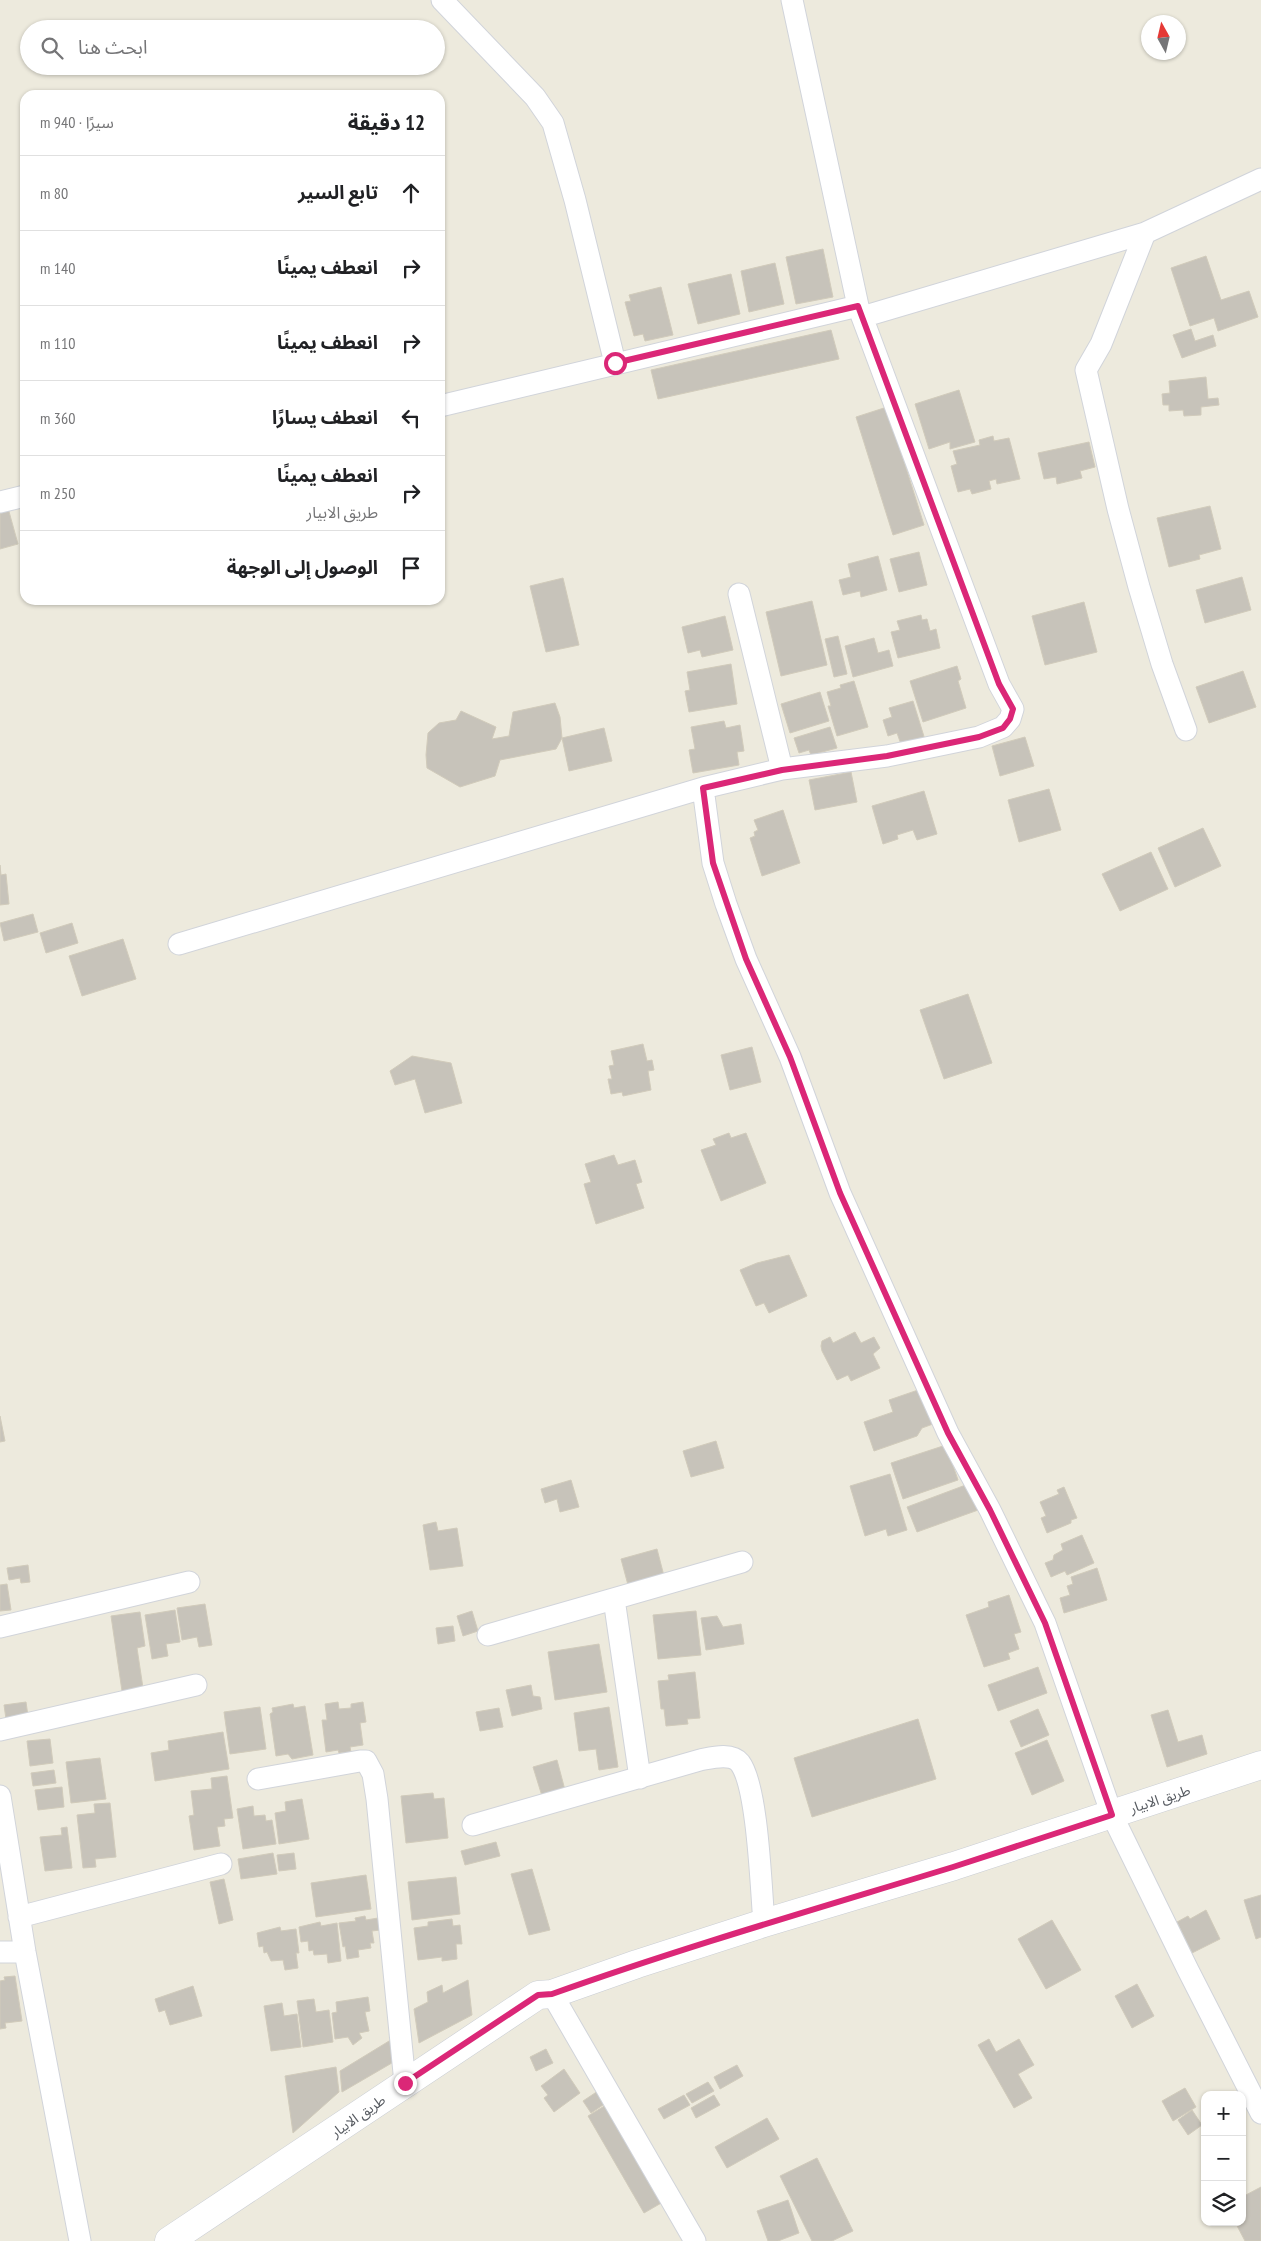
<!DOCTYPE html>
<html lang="ar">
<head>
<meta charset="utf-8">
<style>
	body { margin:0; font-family:"PT Sans Narrow","Noto Sans Arabic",sans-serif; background:#f2f2f2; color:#202124; direction:rtl }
	.controls { position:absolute; right:15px; bottom:15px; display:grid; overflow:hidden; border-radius:10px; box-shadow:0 1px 4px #0004 }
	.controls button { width:45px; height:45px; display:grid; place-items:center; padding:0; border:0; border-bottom:1px solid #e0e0e0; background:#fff; color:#202124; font:25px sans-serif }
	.compass { position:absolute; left:1141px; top:15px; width:45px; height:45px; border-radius:50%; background:#fff; box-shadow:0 1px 4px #0004; rotate:352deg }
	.stop { position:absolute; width:15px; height:15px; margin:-11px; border:4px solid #db2777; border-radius:50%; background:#fff }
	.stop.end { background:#db2777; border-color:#fff; box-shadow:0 1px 5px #0008 }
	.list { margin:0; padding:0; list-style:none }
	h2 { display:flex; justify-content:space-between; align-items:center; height:65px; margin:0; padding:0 20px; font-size:21px }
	h2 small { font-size:16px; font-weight:400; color:#757577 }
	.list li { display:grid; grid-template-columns:32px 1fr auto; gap:15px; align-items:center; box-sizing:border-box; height:75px; padding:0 20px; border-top:1px solid #e0e0e0 }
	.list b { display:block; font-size:19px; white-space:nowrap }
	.list p { margin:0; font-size:16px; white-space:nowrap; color:#757577 }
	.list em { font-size:16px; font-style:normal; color:#757577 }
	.icon { flex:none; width:28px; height:28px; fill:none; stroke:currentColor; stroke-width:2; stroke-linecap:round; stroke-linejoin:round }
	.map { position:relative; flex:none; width:1261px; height:2241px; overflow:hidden; direction:ltr }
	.search { position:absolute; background:#fff; box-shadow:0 1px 4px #0004; left:20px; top:20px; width:425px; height:55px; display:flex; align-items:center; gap:12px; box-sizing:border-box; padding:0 18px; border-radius:28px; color:#757577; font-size:19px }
	.panel { position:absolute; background:#fff; box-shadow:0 1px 4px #0004; left:20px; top:90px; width:425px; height:515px; border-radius:15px; direction:rtl }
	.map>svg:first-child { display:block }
</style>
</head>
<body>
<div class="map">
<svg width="1261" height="2241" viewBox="0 0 1261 2241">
	<rect width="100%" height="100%" fill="#edeadd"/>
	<path fill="#c7c3ba" stroke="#d1cbbb" d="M823 249 833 297 796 304 786 257Z
		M1206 256 1221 300 1249 291 1258 317 1218 331 1214 318 1190 326 1171 268Z
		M775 263 784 304 749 312 741 271Z
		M731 274 740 314 698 324 688 284Z
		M661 287 673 335 645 341 643 334 634 336 625 302 631 301 629 295Z
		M1191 329 1195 341 1213 335 1216 346 1182 358 1173 335Z
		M831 330 839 359 658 399 651 370Z
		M1206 377 1208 399 1218 398 1219 405 1201 407V415L1184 416 1183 410 1169 411V405H1163L1162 394 1170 393 1169 381Z
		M959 390 975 442 950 449V442L929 449 915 404Z
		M887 407 924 525 893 535 856 417Z
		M993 436 994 441 1009 438 1020 479 997 484 996 479 989 481 991 489 972 494 970 489 958 492 951 466 957 464 953 451 980 445 979 440Z
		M1089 442 1095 467 1080 471 1082 478 1057 484 1056 477 1044 479 1038 453Z
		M1210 506 1221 549 1199 555 1200 559 1169 567 1157 518Z
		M8 508 18 544 0 549V510Z
		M919 552 927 585 899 592 890 559Z
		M878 556 887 590 861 597 860 591 843 595 839 580 851 577 848 564Z
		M1242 577 1251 610 1205 623 1196 590Z
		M563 578 579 645 546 652 530 586Z
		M812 601 827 665 781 676 766 612Z
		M1084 602 1097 652 1045 665 1032 616Z
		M921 615 922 620 927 619 930 631 936 629 940 648 898 658 891 632 900 630 897 621Z
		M725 616 733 650 702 657 700 650 688 653 682 627Z
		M838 636 847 674 834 677 825 639Z
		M874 638 878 653 889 650 893 666 853 677 845 646Z
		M731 664 737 704 689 712 685 691 690 690 687 672Z
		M957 666 961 679 958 681 966 708 923 722 910 681Z
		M1243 671 1256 707 1209 723 1196 687Z
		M854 681 868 727 837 736 828 706H831L827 692 841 688 840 685Z
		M820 692 829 721 790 733 781 704Z
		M913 701 926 743 903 750 897 733 888 736 883 720 892 717 889 708Z
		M555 703 560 717 562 738 556 749 500 760 495 776 460 787 427 768 426 755 428 733 439 723 456 720 461 711 496 727 492 739 509 736 513 712Z
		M724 721 726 728 740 725 744 751 737 752 739 765 693 773 689 750 695 749 691 727Z
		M830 727 837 748 811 755 809 750 799 753 794 738Z
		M604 728 612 761 569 771 562 738Z
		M1025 737 1034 766 1000 776 992 746Z
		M851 772 857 802 815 810 809 780Z
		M1049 789 1061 830 1019 842 1008 800Z
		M924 791 937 834 917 840 913 830 897 835 898 839 883 844 872 806Z
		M783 810 800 863 762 876 750 838 755 836 754 832 758 830 754 820Z
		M1203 828 1221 866 1175 887 1158 848Z
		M1151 852 1168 889 1120 911 1102 874Z
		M0 865 1 875 6 874 9 904 0 905Z
		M33 914 38 932 4 941 0 923Z
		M72 923 78 943 46 953 40 933Z
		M123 939 136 979 82 996 69 956Z
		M968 994 992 1063 944 1079 920 1010Z
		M643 1044 647 1061 652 1060 654 1070 648 1071 651 1090 623 1096 622 1092 611 1094 608 1079H612L609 1066 614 1065 611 1051Z
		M752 1047 761 1082 730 1090 721 1055Z
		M412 1056 451 1063 462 1103 425 1113 415 1079 395 1085 390 1071Z
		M729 1133 731 1138 746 1133 766 1183 721 1201 701 1150 716 1145 713 1139Z
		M614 1155 618 1165 635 1160 642 1182 636 1184 644 1208 596 1224 584 1184 591 1182 585 1164Z
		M789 1255 807 1296 769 1313 764 1303 756 1306 740 1270 757 1263Z
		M855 1332 861 1343 874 1337 880 1348 873 1354 880 1368 851 1381 848 1375 837 1380 822 1351 821 1346 822 1341 830 1337 833 1343Z
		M921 1389 933 1424 922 1428 917 1436 874 1451 864 1422 893 1412 889 1400Z
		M0 1416 5 1441 0 1442Z
		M716 1441 724 1468 691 1477 683 1451Z
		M946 1445 958 1480 903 1499 891 1463Z
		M890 1474 907 1530 888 1536 886 1529 865 1536 850 1486Z
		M571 1480 579 1507 560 1512 557 1499 545 1503 541 1489Z
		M971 1483 981 1509 917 1532 907 1507Z
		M1064 1487 1077 1518 1071 1520V1523L1047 1533 1041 1518 1046 1516 1040 1502 1059 1494 1057 1490Z
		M436 1522 438 1531 457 1528 463 1566 430 1570 423 1525Z
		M1082 1535 1094 1563 1067 1575 1065 1571 1051 1577 1045 1563 1053 1560 1054 1555 1063 1550 1061 1544Z
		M657 1549 664 1576 628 1585 621 1559Z
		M28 1565 30 1582 21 1583 20 1578 9 1580 7 1568Z
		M1097 1568 1107 1600 1064 1613 1060 1598 1070 1595 1067 1586 1073 1584 1071 1577Z
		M7 1584 11 1610 0 1611V1585Z
		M1009 1595 1021 1632 1014 1634 1019 1649 1008 1653 1010 1659 984 1667 966 1615 989 1607 988 1602Z
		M205 1604 212 1645 199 1647 197 1637 182 1640 177 1608Z
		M175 1610 180 1642 166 1644 168 1656 152 1659 145 1615Z
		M472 1611 478 1631 463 1636 457 1616Z
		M696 1611 701 1655 658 1659 653 1615Z
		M140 1612 145 1646 137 1648 143 1688 122 1691 111 1616Z
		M717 1616 723 1627 741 1624 744 1644 706 1650 701 1618Z
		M453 1626 455 1641 438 1644 436 1628Z
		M599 1644 607 1692 555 1700 548 1652Z
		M1038 1667 1047 1693 998 1711 988 1685Z
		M695 1672 700 1718 687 1719 688 1724 666 1726 664 1709H661L658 1681 669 1680 668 1675Z
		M531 1685 533 1696 540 1697 542 1709 512 1716 506 1690Z
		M26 1702 28 1716 6 1719 4 1705Z
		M338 1702 339 1709 351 1708V1704L363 1702 366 1722 360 1723 363 1745 350 1747 351 1752 339 1753 338 1750 326 1752 322 1720H327L325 1704Z
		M293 1704 294 1708 305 1706 313 1755 292 1759 288 1754 276 1756 270 1714 273 1712 272 1708Z
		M260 1707 266 1749 230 1754 224 1712Z
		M609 1707 618 1767 599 1770 596 1749 579 1751 574 1713Z
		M499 1708 503 1727 480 1731 476 1712Z
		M1038 1709 1049 1735 1021 1747 1010 1721Z
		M1168 1710 1178 1742 1202 1735 1207 1754 1167 1767 1151 1715Z
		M918 1719 936 1779 812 1817 794 1758Z
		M223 1732 229 1769 155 1781 151 1753 169 1750 168 1741Z
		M50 1739 53 1763 30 1766 27 1741Z
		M1047 1740 1064 1781 1032 1795 1015 1753Z
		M100 1758 106 1799 71 1803 66 1762Z
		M557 1760 565 1790 542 1796 533 1767Z
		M54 1770 56 1783 33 1786 31 1773Z
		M227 1776 233 1818 224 1819 225 1826 217 1827 220 1846 194 1850 189 1816 194 1815 191 1791 212 1789 211 1778Z
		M62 1787 64 1807 38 1810 35 1790Z
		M433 1793 434 1799 444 1798 448 1838 406 1843 401 1796Z
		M302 1799 309 1839 279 1844 275 1813 286 1811 285 1802Z
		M110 1803 116 1857 95 1859 96 1867 83 1868 77 1815 95 1813 94 1804Z
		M253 1806 254 1816 265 1815 266 1821 272 1820 276 1844 243 1849 237 1809Z
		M67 1827 72 1868 45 1871 40 1837 62 1835 61 1828Z
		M496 1842 500 1856 465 1865 461 1851Z
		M273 1853 277 1874 241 1879 238 1859Z
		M294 1853 296 1869 279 1871 277 1855Z
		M532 1869 550 1930 529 1935 511 1874Z
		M366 1875 371 1909 316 1917 311 1883Z
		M456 1877 460 1914 412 1920 408 1882Z
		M224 1879 233 1920 219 1924 210 1882Z
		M1261 1895V1937L1256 1939 1244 1900Z
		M1206 1910 1220 1939 1192 1953 1177 1922 1188 1916 1190 1919Z
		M365 1916 366 1920 378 1918 380 1930 372 1931 374 1943H370L371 1948 358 1950 359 1957 347 1959 345 1946 343 1947 339 1923 356 1921 355 1918Z
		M452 1919 453 1926 460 1925 462 1944H456L457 1959 442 1961V1957L418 1960 414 1928 428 1926V1922Z
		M1052 1920 1081 1970 1046 1989 1018 1939Z
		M320 1922 321 1926 337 1923 341 1961 328 1963 327 1954 314 1955 313 1950 309 1951 308 1941 301 1942 299 1927Z
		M280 1927 281 1931 296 1929 299 1953H296L298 1968 285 1970 283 1960 271 1961 267 1952 264 1953 263 1946 259 1947 257 1933Z
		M15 1976 22 2021 5 2023 6 2028 0 2029V1981L5 1980 4 1977Z
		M468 1980 472 2015 419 2043 414 2009 428 2002 427 1992 442 1985 443 1993Z
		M1137 1984 1154 2016 1132 2028 1115 1996Z
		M193 1986 202 2016 170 2025 165 2010 159 2012 155 1999Z
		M368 1997 370 2011 365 2012 369 2031 359 2033 362 2038 353 2045 348 2037 335 2039 332 2013 337 2012 336 2002Z
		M314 1999 316 2012 329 2010 333 2042 303 2047 297 2001Z
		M282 2003 284 2016 297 2014 301 2047 271 2051 264 2006Z
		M394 2038 397 2060 342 2092 340 2071Z
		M989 2039 996 2052 1019 2039 1034 2065 1018 2074 1032 2098 1014 2108 978 2045Z
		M546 2049 553 2063 536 2071 530 2057Z
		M737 2065 743 2076 720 2089 714 2077Z
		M336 2067 339 2092 293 2133 285 2076Z
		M564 2069 580 2093 554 2112 544 2098 548 2095 541 2086Z
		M708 2082 714 2091 692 2103 686 2094Z
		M1185 2088 1196 2107 1173 2121 1162 2101Z
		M598 2091 606 2103 591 2113 583 2101Z
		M684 2095 690 2105 664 2119 658 2109Z
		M714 2095 720 2105 696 2118 691 2108Z
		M606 2105 663 2202 644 2213 588 2116Z
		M1192 2110 1202 2125 1188 2135 1178 2120Z
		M767 2118 779 2139 727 2168 715 2147Z
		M817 2158 853 2231 832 2241H812L780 2176Z
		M1261 2187V2241H1245L1235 2222H1242V2197Z
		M788 2200 799 2233 778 2241H768L757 2211Z"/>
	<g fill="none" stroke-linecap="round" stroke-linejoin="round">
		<defs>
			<path id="street" d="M442 0 535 97 553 123 575 200 615 363
				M1145 233 1101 344 1086 370 1118 509 1139 587 1162 664 1186 730
				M862 317 1145 233 1261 179
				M440 406 858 306
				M0 502 25 496
				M739 594 782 769
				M703 788 713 863 726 904 746 959 790 1057 840 1193 948 1433 990 1510 1045 1623 1112 1815 1188 1970 1261 2113
				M179 944 703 788 782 769 887 756 979 737 1003 727 1010 719 1013 709 999 684 858 306 792 0
				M614 1599 640 1778
				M0 1627 189 1582
				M488 1635 742 1562
				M0 1730 196 1685
				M258 1779 360 1761H366L373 1774 377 1799 405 2083
				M0 1796 25 1952 80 2241
				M473 1825 700 1760C711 1758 731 1752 740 1763 758 1787 761 1890 764 1923
				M19 1917 221 1864
				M0 1952H25
				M552 1994 695 2241"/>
			<path id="secondary" d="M169 2241 538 1995 552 1994 637 1964 764 1923 954 1866 1261 1765"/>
		</defs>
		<use href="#street" stroke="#d1d4da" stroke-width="23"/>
		<use href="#secondary" stroke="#c9cdd4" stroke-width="29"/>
		<use href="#street" stroke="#fff" stroke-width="21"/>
		<use href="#secondary" stroke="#fff" stroke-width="28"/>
	</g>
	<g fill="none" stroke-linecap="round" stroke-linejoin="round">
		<path stroke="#db2777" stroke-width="6" d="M405 2083 538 1995 552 1994C684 1947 819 1908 953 1867 1006 1850 1059 1832 1112 1815L1045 1623 990 1510 948 1433 840 1193 790 1057 746 959 713 863 703 788 782 770 887 756 979 737 1003 728 1010 719 1013 709 999 684 858 306 615 363"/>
	</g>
	<g text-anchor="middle" stroke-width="5" stroke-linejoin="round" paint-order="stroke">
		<g font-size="14" fill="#575b61" stroke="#fff">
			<text transform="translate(1160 1799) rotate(-18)" y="5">طريق الابيار</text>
			<text transform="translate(358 2116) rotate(-35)" y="5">طريق الابيار</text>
		</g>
	</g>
</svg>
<div class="controls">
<button>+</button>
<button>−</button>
<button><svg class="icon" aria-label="layers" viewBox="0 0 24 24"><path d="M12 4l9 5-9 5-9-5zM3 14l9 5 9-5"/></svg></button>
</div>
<svg class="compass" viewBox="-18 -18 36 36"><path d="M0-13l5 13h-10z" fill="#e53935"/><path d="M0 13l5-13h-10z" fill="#757577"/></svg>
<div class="stop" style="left:615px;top:363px"></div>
<div class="stop end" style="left:405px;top:2083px"></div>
<div class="search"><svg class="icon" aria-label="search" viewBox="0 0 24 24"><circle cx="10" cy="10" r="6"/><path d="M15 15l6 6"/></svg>ابحث هنا</div>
<section class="panel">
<h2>12 دقيقة<small>سيرًا · 940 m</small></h2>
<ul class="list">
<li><svg class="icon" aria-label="ahead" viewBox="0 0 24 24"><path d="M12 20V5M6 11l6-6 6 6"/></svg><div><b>تابع السير</b></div><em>80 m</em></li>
<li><svg class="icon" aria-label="right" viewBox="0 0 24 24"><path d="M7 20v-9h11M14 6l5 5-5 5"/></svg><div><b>انعطف يمينًا</b></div><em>140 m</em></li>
<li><svg class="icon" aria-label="right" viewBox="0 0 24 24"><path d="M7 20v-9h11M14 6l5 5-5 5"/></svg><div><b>انعطف يمينًا</b></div><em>110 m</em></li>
<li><svg class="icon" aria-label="left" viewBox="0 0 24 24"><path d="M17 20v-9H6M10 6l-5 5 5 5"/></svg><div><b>انعطف يسارًا</b></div><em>360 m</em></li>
<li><svg class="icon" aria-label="right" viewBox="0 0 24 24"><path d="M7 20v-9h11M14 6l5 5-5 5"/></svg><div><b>انعطف يمينًا</b><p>طريق الابيار</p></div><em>250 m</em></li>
<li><svg class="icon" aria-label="arrive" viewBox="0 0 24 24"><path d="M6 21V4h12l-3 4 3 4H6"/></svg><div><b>الوصول إلى الوجهة</b></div></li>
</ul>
</section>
</div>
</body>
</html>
